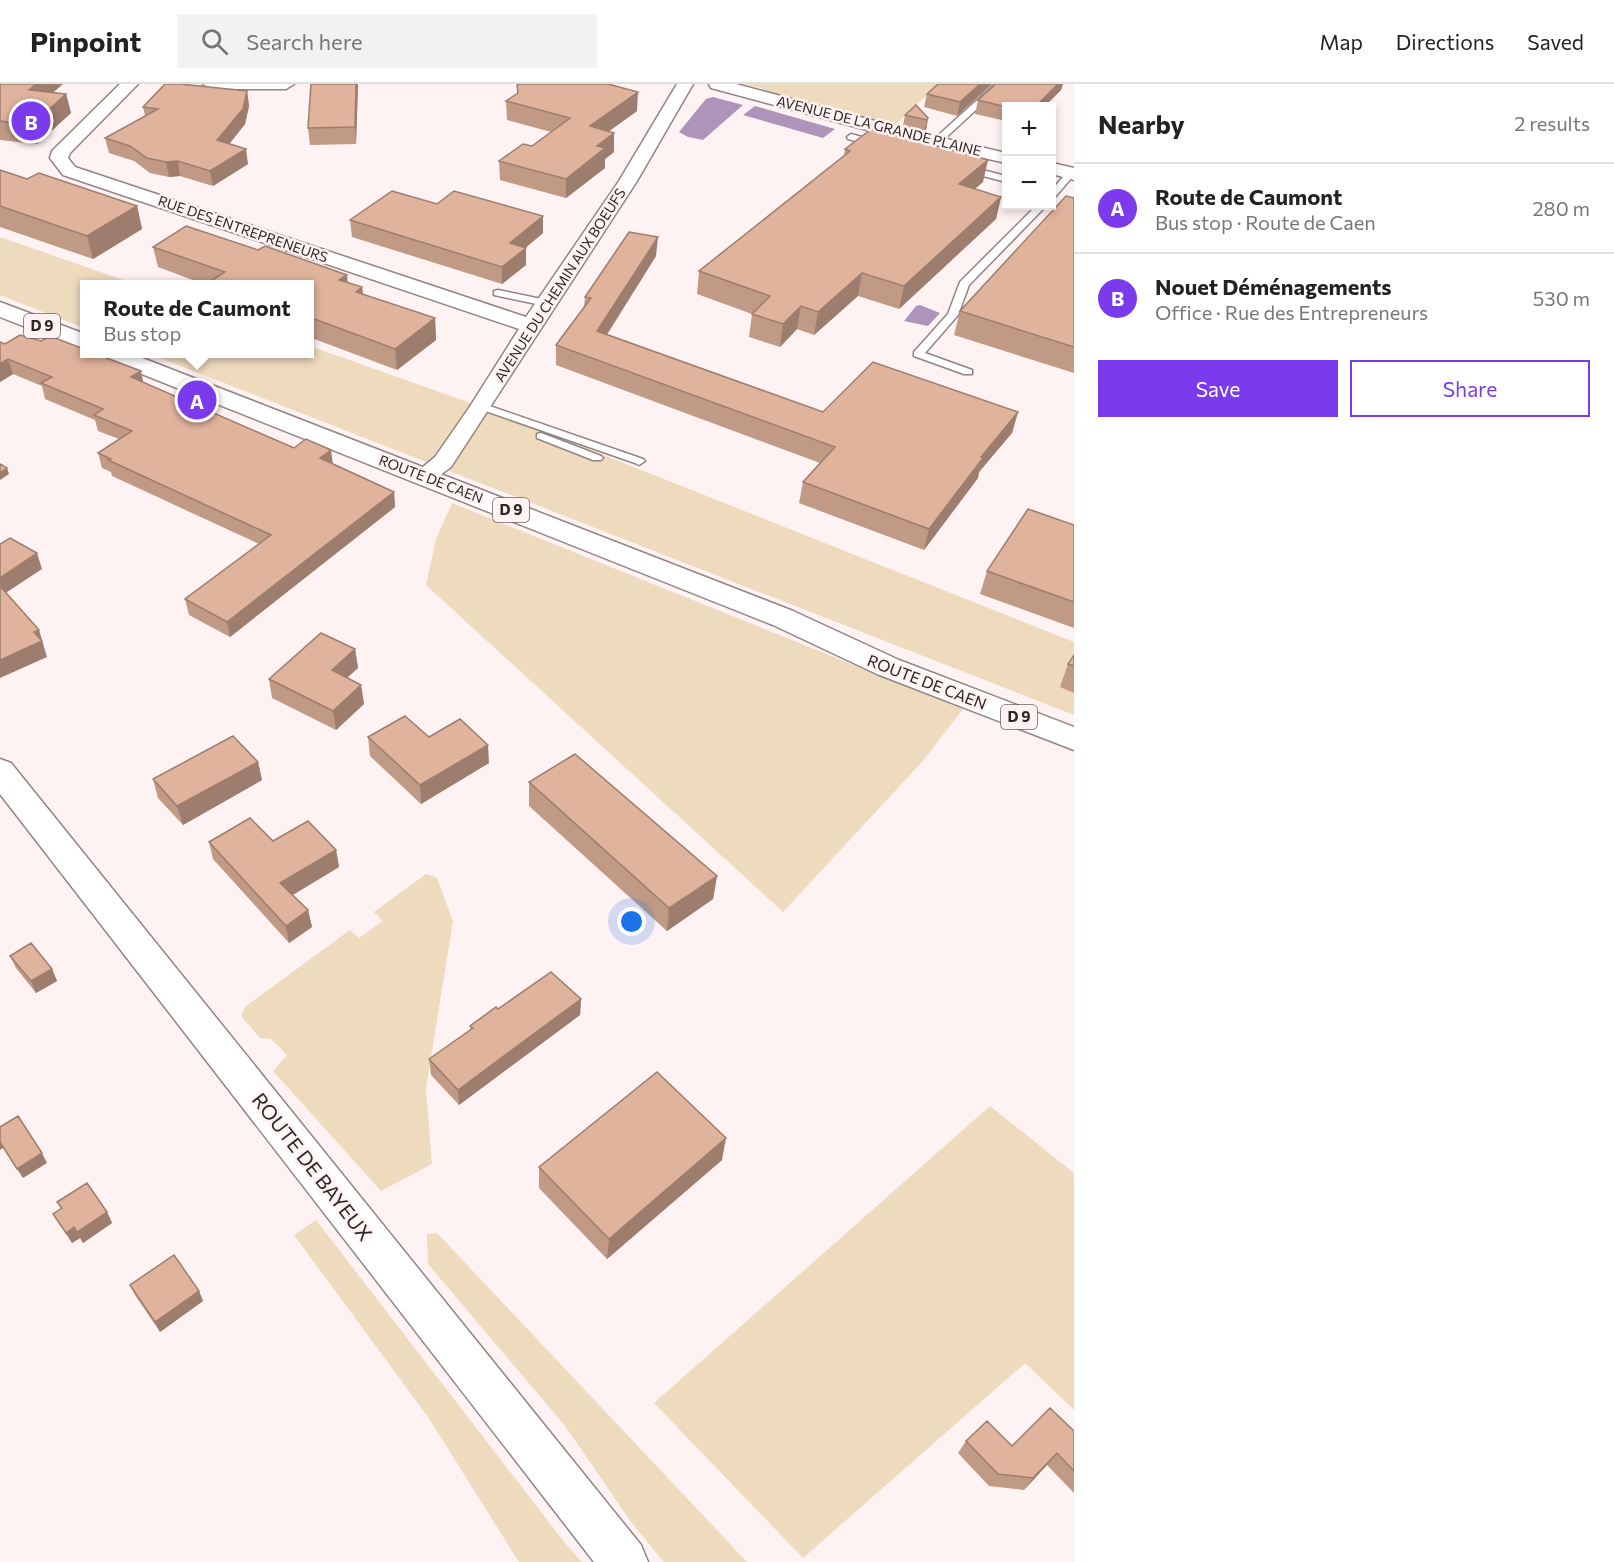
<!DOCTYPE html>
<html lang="en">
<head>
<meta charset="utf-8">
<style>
	body { margin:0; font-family:Commissioner,sans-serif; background:#f2f2f2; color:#222 }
	.controls { position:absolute; right:18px; top:18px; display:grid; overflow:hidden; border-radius:0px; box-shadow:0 3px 9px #0003 }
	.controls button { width:54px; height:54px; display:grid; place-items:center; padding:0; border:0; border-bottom:2px solid #e0e0e0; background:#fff; color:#222; font:30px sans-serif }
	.you { position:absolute; left:632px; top:838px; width:21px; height:21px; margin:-15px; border:4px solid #fff; border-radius:50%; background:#1a73e8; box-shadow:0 0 0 9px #1a73e833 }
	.badge { display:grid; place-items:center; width:39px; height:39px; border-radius:50%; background:#7c3aed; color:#fff; font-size:20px; font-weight:700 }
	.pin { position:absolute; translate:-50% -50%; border:3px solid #fff; box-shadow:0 2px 6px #0006 }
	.popup { position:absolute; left:80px; top:196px; width:234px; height:78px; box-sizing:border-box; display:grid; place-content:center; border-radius:0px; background:#fff; filter:drop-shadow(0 2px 4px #0005); font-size:20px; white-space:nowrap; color:#767676 }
	.popup b { font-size:22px; color:#222 }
	.popup::after { content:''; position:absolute; left:50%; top:100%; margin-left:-12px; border:12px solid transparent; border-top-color:#fff }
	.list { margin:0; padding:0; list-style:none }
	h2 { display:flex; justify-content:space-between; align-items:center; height:78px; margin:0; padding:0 24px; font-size:26px }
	h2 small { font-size:20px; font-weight:400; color:#767676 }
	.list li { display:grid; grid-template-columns:39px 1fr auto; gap:18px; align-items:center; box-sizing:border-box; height:90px; padding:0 24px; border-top:2px solid #e0e0e0 }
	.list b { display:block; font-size:22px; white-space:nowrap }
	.list p { margin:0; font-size:20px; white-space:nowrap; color:#767676 }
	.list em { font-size:20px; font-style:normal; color:#767676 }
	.actions { display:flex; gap:12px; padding:18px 24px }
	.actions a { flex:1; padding:14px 0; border:2px solid #7c3aed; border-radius:0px; text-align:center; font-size:21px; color:#7c3aed }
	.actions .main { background:#7c3aed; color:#fff }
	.icon { flex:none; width:33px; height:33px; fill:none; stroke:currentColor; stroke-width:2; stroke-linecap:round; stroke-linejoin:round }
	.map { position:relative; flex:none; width:1074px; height:1478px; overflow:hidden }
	header { display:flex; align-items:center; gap:36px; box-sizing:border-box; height:84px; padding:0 30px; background:#fff; border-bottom:2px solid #e0e0e0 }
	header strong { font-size:28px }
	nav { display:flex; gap:33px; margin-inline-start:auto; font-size:21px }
	.search { width:420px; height:54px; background:#f2f2f2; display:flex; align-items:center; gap:15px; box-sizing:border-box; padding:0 21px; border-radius:0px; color:#767676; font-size:22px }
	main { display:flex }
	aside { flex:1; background:#fff }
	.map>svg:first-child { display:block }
</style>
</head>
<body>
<header>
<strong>Pinpoint</strong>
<div class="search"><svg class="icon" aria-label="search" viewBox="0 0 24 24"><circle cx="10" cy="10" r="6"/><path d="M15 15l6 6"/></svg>Search here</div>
<nav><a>Map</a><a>Directions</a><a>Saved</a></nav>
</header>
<main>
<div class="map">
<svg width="1074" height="1478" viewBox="0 0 1074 1478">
	<rect width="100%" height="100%" fill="#fff2f2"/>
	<path fill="#eedbbd" d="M745 0H939L894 42Z
		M0 153 135 200H85L84 244 0 211Z
		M310 262 493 327 1074 558V631L150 270H310Z
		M452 419 963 625 922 678 783 828 426 501 436 455Z
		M426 790 437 794 453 837 426 1004 432 1080 381 1107 273 987 287 971 271 955 260 954 241 932 246 922 350 846 359 854 383 837 374 828Z
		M990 1022 1074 1089V1326L1025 1279 803 1474 654 1319Z
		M316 1136 565 1459 582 1478H519L428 1333 294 1151Z
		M437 1149 747 1478H664L632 1439 565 1342 428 1180 427 1150Z"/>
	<path fill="#ae94ba" d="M713 13 743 21 703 56 688 53 679 48 706 15Z
		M755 22 835 45 823 54 743 31Z
		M920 221 940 229 928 242 904 237 916 222Z"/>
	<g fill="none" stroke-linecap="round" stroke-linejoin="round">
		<defs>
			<path id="service" d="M995 0H1004L939 60H933V56Z
				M851 50 880 58 881 60 877 63 848 55 847 53Z
				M967 82 1006 92V98L964 87 962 85Z
				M1068 87H1074V91L1055 113 1052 114V106Z
				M1036 122H1046L969 201 958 231 925 269 972 286V290H964L914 272V268L948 230 960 198Z
				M498 206 546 216 551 219 546 222 494 211V207Z
				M481 319 643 375 645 377 639 381 635 379 477 324 475 322Z
				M541 349 601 372 603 374 601 376H593L537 354V350Z"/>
			<path id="minor" d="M120 0H138L70 69 68 74 75 83 526 233 619 97 677 0H693L637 97 451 383 432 397H416L412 392 435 373 469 324 519 245 63 91 50 74 52 67Z
				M203 0H294L286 5H211Z
				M709 0H736L909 46 1006 69V79L900 55 711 4Z
				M1052 79 1074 84V96L1052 90Z"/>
			<path id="secondary" d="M0 675 11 679 641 1461 648 1478H594L0 710Z"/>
			<path id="primary" d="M0 218 85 250V266L0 233Z
				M100 270H132L793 527 899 576 1074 643V666L877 590 773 541 104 275Z"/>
		</defs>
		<use href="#service" stroke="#928484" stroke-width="3"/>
		<use href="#minor" stroke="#928484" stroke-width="3"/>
		<use href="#secondary" stroke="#928484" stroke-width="3"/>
		<use href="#primary" stroke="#928484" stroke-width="3"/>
		<use href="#service" fill="#fff" fill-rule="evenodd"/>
		<use href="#minor" fill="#fff" fill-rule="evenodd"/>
		<use href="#secondary" fill="#fff" fill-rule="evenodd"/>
		<use href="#primary" fill="#fff" fill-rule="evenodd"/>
	</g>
	<path fill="#c19a86" d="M0 0H63L53 8 66 10 71 29 37 60 0 56Z
		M311 0H358L356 60 310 61 308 44Z
		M992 0 957 32 924 23 927 10Z
		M996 0H1063L1061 6 1045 22H1006V37L975 30 978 16Z
		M517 1 637 27 609 47 614 49V68L605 75V84L566 114 500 96 499 77 532 62 551 48 507 36 506 17 517 10Z
		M247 7 249 22 245 40 229 60 248 80 213 102 180 92 169 93 150 89 134 77 109 69 105 54 145 32 143 23Z
		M905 31 928 34 926 46 924 47 903 42Z
		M935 58V61L983 98 975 105 1001 113 996 135 899 225 858 212 814 251 797 245 780 263 749 253 752 230 697 210 699 187 844 72 845 65Z
		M0 86 27 95 137 122 142 145 93 175 0 143Z
		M1074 114V289L954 251 960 227Z
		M437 120 543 132V149L525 164 526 181 502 200 352 153 350 136Z
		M153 163 258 166 347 191V198L362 203 363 210 435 234 436 256 397 286 309 253V201H206L158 183Z
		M656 172 607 251 823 328H1018L1012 349 979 388 978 394 924 466 799 419 803 398 820 379 556 281V261L584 223 585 213Z
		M5 260 144 299 333 380 394 408 395 423 230 553 189 531 185 515 259 460 112 392 111 388 102 384 98 369 119 355 98 347 95 336 45 315 42 302 13 290 0 298Z
		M1074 441V544L980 510 987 487Z
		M355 565 358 584 347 594 361 601 364 620 336 646 272 614 269 595Z
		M1074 571V609L1060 603 1068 580Z
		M368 653H429L489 679 421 720 370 672Z
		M258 678 262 696 183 741 158 714 153 695Z
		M529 698 717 792 713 815 667 847 529 722Z
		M273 757 336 766 339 783 293 811 308 826 312 843 289 859 213 775 209 758Z
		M10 872 52 885 57 897 36 909 16 884Z
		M581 915 580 931 459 1021 431 991 429 975 470 946V942L498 925Z
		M722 1076 607 1175 539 1104V1083Z
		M57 1118 107 1128 112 1139 83 1159 80 1154 72 1159 53 1130 61 1125Z
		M130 1201 199 1207 203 1217 160 1248 135 1211Z
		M1074 1347V1409L1047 1381 1024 1406 989 1402 958 1369 966 1357 1012 1362Z"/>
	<path fill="#9d7d6d" d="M36 0H63L34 25 29 6Z
		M356 0H358L356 60 355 43Z
		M980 0H992L957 32 960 18Z
		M1058 0H1063L1061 6 1045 22H1036Z
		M247 7 249 22 245 40 220 72 217 56Z
		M638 8 637 27 590 61V42Z
		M66 10 71 29 37 60 32 41Z
		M928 34 926 46 924 47 927 36Z
		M614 49V68L605 75V84L566 114V95L597 62Z
		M246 65 248 80 213 102 210 87Z
		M988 76 983 98 954 122 959 100Z
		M178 77 180 92 169 93 166 78Z
		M1001 113 996 135 899 225 904 202Z
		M137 122 142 145 93 175 87 152Z
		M543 132V149L511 176 510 159Z
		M658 153 656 172 596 267 597 247Z
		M526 164V181L502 200V183Z
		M862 189 858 212 814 251 818 228Z
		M347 191 349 212 339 196Z
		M362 203 364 224 356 208Z
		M801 222 797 245 780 263 783 240Z
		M435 234 436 256 397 286 395 265Z
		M8 275 13 290 0 298V280Z
		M141 287 144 302 131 293Z
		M1018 328 1012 349 979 388 978 394 924 466 929 445 981 373Z
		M331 366 333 381 320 374Z
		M7 384 9 390 0 396V389Z
		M394 408 395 423 230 553 227 538Z
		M37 469 42 485 1 512 0 509V494Z
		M39 546 47 573 0 594V576L34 548Z
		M355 565 358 584 334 605 332 586Z
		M361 601 364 620 336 646 333 627Z
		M488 661 489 679 421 720 420 701Z
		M258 678 262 696 183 741 177 722Z
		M336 766 339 783 284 816 280 799Z
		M717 792 713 815 667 847 669 824Z
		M308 826 312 843 289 859 286 842Z
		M52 885 57 897 36 909 31 897Z
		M581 915 580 931 459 1021 458 1006Z
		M726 1054 722 1076 607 1175 609 1155Z
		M0 1058 3 1064 0 1066Z
		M42 1069 47 1079 23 1094 17 1085Z
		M107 1128 112 1139 83 1159 77 1148Z
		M74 1143 80 1154 72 1159 66 1149Z
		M199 1207 203 1217 160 1248 155 1238Z
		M1057 1369 1047 1381 1024 1406 1033 1394Z"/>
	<path fill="#e0b39c" stroke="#9d7d6d" stroke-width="1.5" d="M0 0H36L29 6 66 10 32 41 0 37Z
		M165 0H180L247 7 243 25 217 56 246 65 210 87 178 77 166 78 147 74 130 62 105 54 158 25 143 23Z
		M311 0H356L355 43 308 44Z
		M520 0H608L638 8 590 42 614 49 597 62 605 64 566 95 499 77 523 60 532 62 570 34 506 17 518 9 517 1Z
		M938 0H980L960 18 927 10Z
		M996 0H1058L1036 22 1006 23 978 16Z
		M916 21 928 34 927 36 905 31Z
		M874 43 935 58 934 61 988 76 959 100 1001 113 904 202 862 189 818 228 801 222 783 240 752 230 770 212 699 187 850 67 845 65Z
		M0 86 27 95 39 89 137 122 87 152 0 122Z
		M392 107 437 120 454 107 543 132 510 159 526 164 502 183 350 136Z
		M1066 112 1074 114V263L960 227Z
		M186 142 258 166 265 162 347 191 339 196 362 203 356 208 435 234 395 265 309 233V201H220L211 197 225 188 153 163Z
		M629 148 658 153 597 247 823 328 873 278 1018 328 981 373 983 374 929 445 803 398 835 363 556 261 591 214 585 213Z
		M20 251 41 257 50 252 84 265V270H96L141 287 131 293 294 364 306 355 331 366 320 374 394 408 227 538 185 515 271 451 108 376 111 375 98 369 132 347 94 331 103 325 41 299 52 293 8 275 0 280V258L5 260Z
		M0 380 7 384 0 389Z
		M1028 425 1074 441V518L987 487Z
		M10 454 37 469 0 494V460Z
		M0 502 39 546 34 548 42 557 0 576Z
		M321 549 355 565 332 586 361 601 333 627 269 595Z
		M1074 571V582L1068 580Z
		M405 632 429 653 460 635 488 661 420 701 368 653Z
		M233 652 258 678 177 722 153 695Z
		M575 670 717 792 669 824 529 698Z
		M250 734 273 757 308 737 336 766 280 799 308 826 286 842 209 758Z
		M31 859 52 885 31 897 10 872Z
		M551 888 581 915 458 1006 429 975 473 944 470 942 496 923 498 925Z
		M657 988 726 1054 609 1155 539 1083Z
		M18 1032 42 1069 17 1085 0 1058V1043Z
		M87 1099 107 1128 77 1148 74 1143 66 1149 53 1130 62 1124 57 1118Z
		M174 1171 199 1207 155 1238 130 1201Z
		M1050 1324 1074 1347V1387L1057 1369 1033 1394 998 1390 966 1357 987 1337 1012 1362Z"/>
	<g text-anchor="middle" stroke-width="5" stroke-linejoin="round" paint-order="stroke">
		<g font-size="14" fill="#2c2626" stroke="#fff2f2">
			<text transform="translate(879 42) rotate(14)" y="5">AVENUE DE LA GRANDE PLAINE</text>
			<text transform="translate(243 145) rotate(19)" y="5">RUE DES ENTREPRENEURS</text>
			<text transform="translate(560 201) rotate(-57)" y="5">AVENUE DU CHEMIN AUX BOEUFS</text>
			<text transform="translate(431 395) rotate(21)" y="5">ROUTE DE CAEN</text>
		</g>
		<g fill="#fff2f2" stroke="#6b6363" stroke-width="1.5">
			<rect x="24" y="230" width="36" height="24" rx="4.5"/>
			<rect x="493" y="414" width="36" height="24" rx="4.5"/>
			<rect x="1001" y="621" width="36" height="24" rx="4.5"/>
		</g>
		<g font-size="15" font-weight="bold" fill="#2c2626">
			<text x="42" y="247">D 9</text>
			<text x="511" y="431">D 9</text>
			<text x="1019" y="638">D 9</text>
		</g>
		<g font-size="16" fill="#2c2626" stroke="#fff2f2">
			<text transform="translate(927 598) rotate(21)" y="6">ROUTE DE CAEN</text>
		</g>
		<g font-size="20" fill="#2c2626" stroke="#fff2f2">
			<text transform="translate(312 1083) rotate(52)" y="7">ROUTE DE BAYEUX</text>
		</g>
	</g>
</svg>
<div class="controls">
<button>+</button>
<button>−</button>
</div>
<div class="you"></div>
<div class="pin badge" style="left:197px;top:316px">A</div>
<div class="popup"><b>Route de Caumont</b>Bus stop</div>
<div class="pin badge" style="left:31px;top:37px">B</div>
</div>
<aside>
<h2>Nearby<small>2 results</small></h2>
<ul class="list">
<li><span class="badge">A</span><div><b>Route de Caumont</b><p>Bus stop · Route de Caen</p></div><em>280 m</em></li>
<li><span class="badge">B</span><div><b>Nouet Déménagements</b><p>Office · Rue des Entrepreneurs</p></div><em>530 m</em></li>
</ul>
<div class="actions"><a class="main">Save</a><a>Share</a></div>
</aside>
</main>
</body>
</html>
